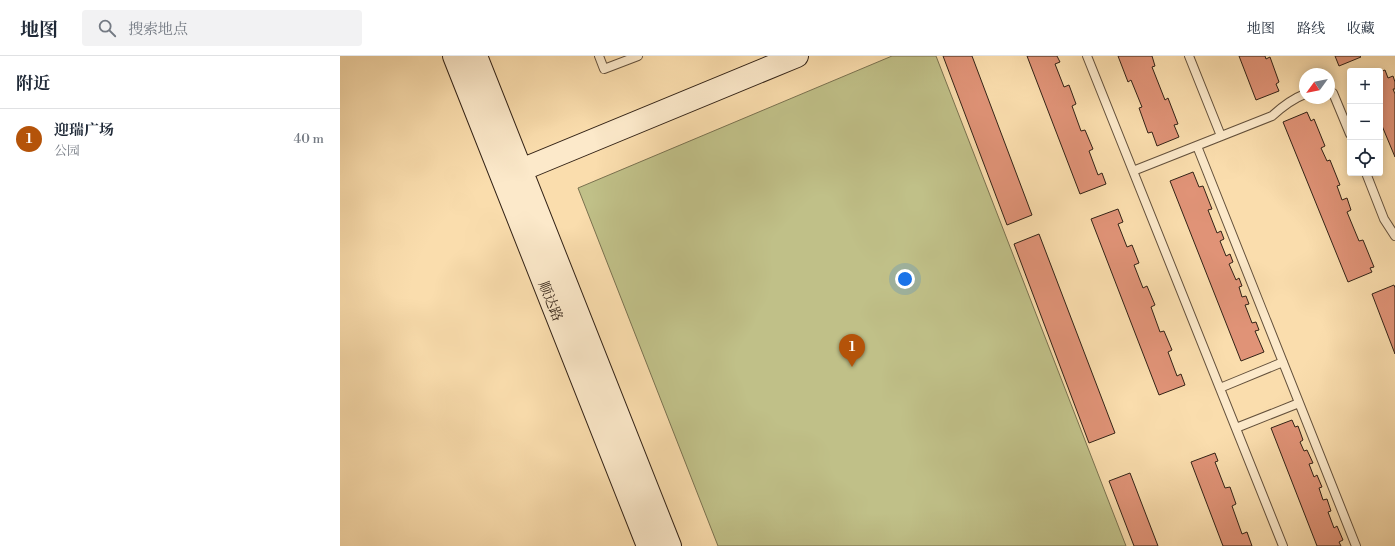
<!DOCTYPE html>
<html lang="zh">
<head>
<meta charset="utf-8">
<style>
	body { margin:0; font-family:"Libre Bodoni","Noto Serif SC",serif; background:#f2f2f3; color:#1f2937 }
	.controls { position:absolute; right:12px; top:12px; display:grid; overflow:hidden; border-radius:4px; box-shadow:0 2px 10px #0003 }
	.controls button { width:36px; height:36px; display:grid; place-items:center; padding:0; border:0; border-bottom:1px solid #e0e1e3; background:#fff; color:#1f2937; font:20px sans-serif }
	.compass { position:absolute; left:959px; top:12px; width:36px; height:36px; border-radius:50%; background:#fff; box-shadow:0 2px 10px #0003; rotate:237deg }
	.you { position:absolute; left:565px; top:223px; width:14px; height:14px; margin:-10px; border:3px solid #fff; border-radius:50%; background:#1a73e8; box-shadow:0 0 0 6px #1a73e833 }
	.badge { display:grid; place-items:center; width:26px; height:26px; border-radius:50%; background:#b45309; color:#fff; font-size:13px; font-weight:700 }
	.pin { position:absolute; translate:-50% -33px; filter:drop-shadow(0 1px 2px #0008) }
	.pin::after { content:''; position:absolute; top:21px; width:14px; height:12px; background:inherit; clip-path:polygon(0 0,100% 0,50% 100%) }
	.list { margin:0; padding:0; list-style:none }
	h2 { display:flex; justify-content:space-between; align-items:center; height:52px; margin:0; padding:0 16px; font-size:17px }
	h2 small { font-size:13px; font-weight:400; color:#747a83 }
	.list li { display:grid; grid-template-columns:26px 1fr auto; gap:12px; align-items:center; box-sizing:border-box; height:60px; padding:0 16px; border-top:1px solid #e0e1e3 }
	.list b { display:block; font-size:15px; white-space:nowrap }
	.list p { margin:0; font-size:13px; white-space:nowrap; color:#747a83 }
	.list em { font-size:13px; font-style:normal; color:#747a83 }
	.icon { flex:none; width:22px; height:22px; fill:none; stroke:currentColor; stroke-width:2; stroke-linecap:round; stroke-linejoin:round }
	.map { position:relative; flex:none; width:1055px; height:490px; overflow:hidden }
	header { display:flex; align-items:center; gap:24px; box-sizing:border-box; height:56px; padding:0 20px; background:#fff; border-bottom:1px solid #e0e1e3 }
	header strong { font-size:19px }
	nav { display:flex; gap:22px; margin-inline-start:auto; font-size:14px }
	.search { width:280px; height:36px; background:#f2f2f3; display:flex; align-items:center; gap:10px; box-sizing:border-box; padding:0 14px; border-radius:4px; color:#747a83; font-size:15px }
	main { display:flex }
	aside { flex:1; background:#fff }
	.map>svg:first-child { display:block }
</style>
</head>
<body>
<header>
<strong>地图</strong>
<div class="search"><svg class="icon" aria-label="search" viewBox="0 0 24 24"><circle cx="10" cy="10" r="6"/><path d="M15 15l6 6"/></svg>搜索地点</div>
<nav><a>地图</a><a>路线</a><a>收藏</a></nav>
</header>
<main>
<aside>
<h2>附近<small></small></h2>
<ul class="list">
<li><span class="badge">1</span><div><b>迎瑞广场</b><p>公园</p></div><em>40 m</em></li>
</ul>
</aside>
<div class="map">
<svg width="1055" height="490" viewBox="0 0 1055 490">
	<rect width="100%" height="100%" fill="#faddad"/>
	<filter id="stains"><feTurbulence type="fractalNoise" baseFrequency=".005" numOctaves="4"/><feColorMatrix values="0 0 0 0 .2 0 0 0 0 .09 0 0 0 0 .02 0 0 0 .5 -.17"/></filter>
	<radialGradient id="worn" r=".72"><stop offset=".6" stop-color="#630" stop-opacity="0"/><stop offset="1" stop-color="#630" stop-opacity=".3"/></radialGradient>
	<path fill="#c0c088" stroke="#79714f" d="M552 0H596L786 490H378L238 132Z"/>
	<path fill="#e09377" stroke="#322216" d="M603 0H632L692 159 667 169Z
		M687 0H717L720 6 715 8 724 31 729 29 736 48 732 50 741 75 745 74 753 93 749 95 758 119 762 117 766 128 740 138Z
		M778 0H812L815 10 812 11 825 44 828 42 838 68 834 69 839 81 817 90 812 76 808 77 799 52 802 51 791 24 788 26Z
		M899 0H925L926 3 930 1 939 26 936 28 939 35 916 44Z
		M995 0H1020L1021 1 999 10Z
		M1045 14 1048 22 1053 20 1055 26V33H1053L1055 38V101L1040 65V16Z
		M967 56 971 65 974 63 985 90 981 92 987 105 990 104 1000 129 997 130 1002 144 1007 142 1011 154 1007 156 1019 185 1023 184 1034 211 1030 212 1032 216 1008 226 943 66Z
		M853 116 859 131 863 130 872 153 868 154 877 177 881 175 884 183 880 185 886 200 890 198 893 206 889 208 896 224 899 222 902 230 899 231 902 241 906 240 909 248 905 249 912 267 916 266 919 274 915 275 924 296 901 305 830 125Z
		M778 153 783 166 778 168 787 191 792 189 799 207 794 209 803 232 807 230 815 249 811 251 820 276 824 275 832 294 828 296 837 320 841 318 845 329 819 339 751 163Z
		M699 178 775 377 749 387 674 188Z
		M1054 229 1055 232V298L1032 238Z
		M952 364 955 371 958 370 963 384 960 386 964 395 967 394 973 407 969 408 974 421 977 419 982 431 979 432 983 444 987 443 991 455 988 456 994 472 997 470 1003 484 999 486 1001 490H977L931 372Z
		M875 397 878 405 875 406 885 432 890 431 896 448 892 450 902 478 907 476 912 490H883L851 406Z
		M790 417 818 490H794L769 425Z"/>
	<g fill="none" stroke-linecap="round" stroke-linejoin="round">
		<defs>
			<path id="lane" d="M259 0 264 13 298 0
				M747 0 943 490
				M849 0 881 80
				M989 36 993 37 1010 78
				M857 90 1016 490
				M793 115 932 60C943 50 952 43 965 38
				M1026 117 1044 163 1055 180
				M880 332 943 306
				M896 372 959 347"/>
			<path id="secondary" d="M114 0 308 490
				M136 0 330 490
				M169 119 457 0"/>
		</defs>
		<use href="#lane" stroke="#64513c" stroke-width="10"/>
		<use href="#secondary" stroke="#322216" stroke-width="24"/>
		<use href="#lane" stroke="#fce9ca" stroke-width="8"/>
		<use href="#secondary" stroke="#fce9ca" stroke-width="22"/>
	</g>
	<g text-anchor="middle" stroke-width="4" stroke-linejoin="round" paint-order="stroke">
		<g font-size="14" fill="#322216" stroke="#fce9ca">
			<text transform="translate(211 245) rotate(68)" y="5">顺达路</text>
		</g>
	</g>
	<rect width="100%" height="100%" filter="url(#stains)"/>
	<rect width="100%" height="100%" fill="url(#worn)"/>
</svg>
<div class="controls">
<button>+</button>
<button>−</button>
<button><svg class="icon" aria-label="locate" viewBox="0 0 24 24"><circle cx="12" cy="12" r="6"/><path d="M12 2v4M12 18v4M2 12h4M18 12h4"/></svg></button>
</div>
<svg class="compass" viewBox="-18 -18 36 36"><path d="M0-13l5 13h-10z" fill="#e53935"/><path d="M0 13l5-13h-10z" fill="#747a83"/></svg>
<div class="you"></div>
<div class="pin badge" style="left:512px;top:311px">1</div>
</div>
</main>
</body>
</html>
